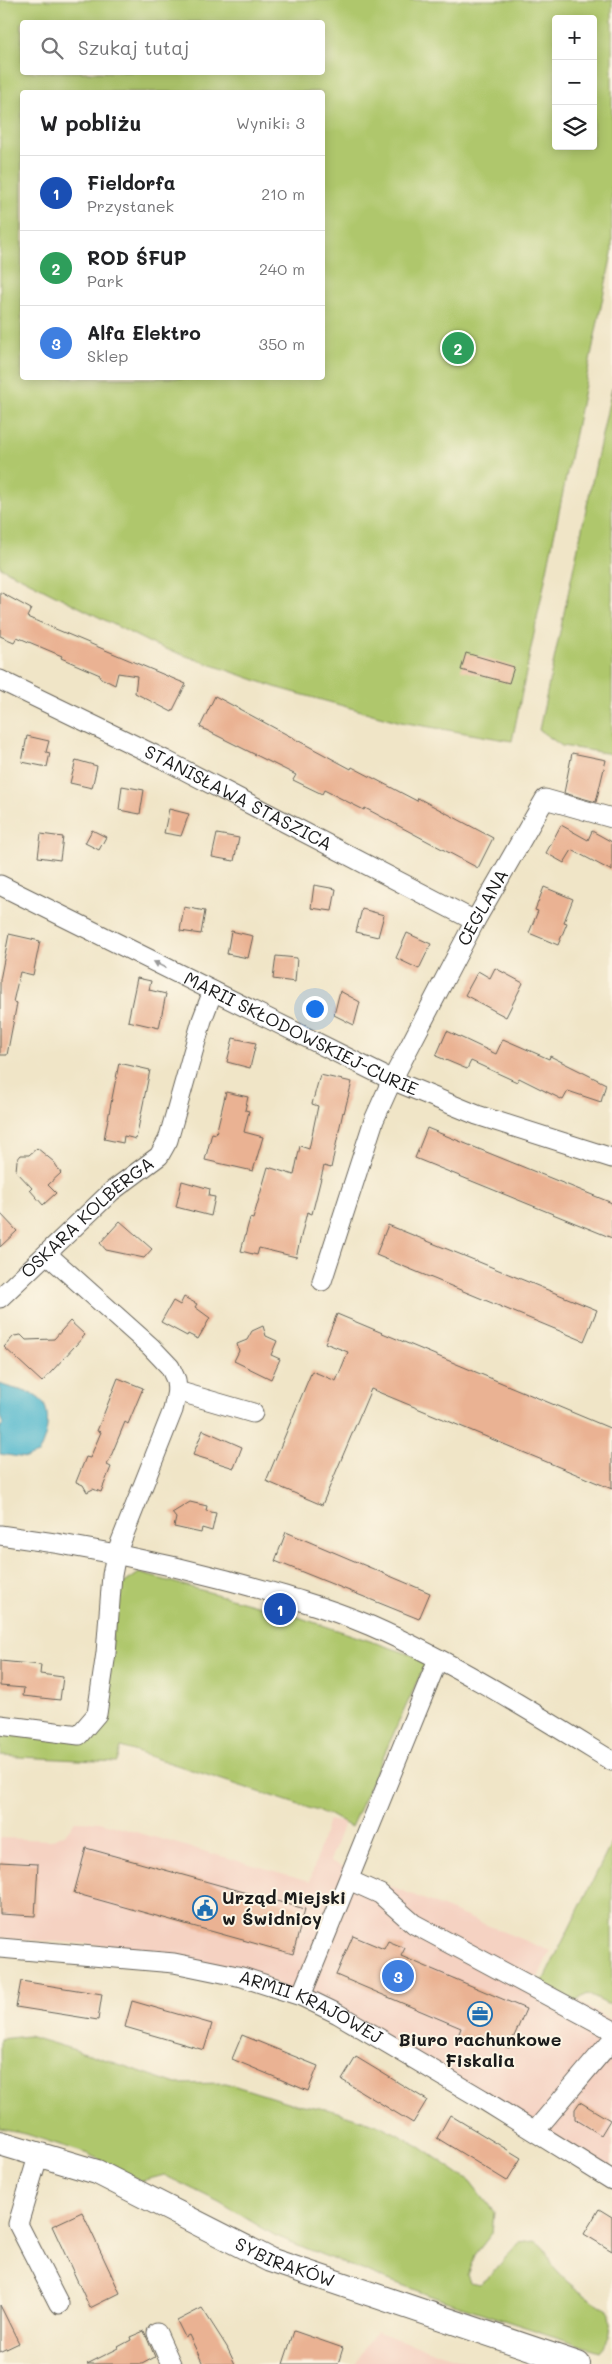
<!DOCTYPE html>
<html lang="pl">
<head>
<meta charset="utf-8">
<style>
	body { margin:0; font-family:Mali,sans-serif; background:#f6f6f6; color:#202124 }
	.controls { position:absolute; right:15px; top:15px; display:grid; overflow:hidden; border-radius:5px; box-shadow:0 2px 12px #0003 }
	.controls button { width:45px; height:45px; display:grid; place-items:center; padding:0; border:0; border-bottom:1px solid #e0e0e0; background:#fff; color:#202124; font:25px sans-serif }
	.you { position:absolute; left:314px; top:1008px; width:18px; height:18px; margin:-12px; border:4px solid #fff; border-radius:50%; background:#1a73e8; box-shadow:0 0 0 8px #1a73e833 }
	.badge { display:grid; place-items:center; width:32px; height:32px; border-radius:50%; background:#111827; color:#fff; font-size:16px; font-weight:700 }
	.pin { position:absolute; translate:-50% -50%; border:2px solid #fff; box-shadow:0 1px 5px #0006 }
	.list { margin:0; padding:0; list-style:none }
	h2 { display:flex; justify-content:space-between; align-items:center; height:65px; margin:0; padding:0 20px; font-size:21px }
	h2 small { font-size:16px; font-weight:400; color:#757577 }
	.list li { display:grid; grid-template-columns:32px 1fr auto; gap:15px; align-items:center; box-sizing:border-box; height:75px; padding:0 20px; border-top:1px solid #e0e0e0 }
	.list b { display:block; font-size:19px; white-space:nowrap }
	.list p { margin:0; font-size:16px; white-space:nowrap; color:#757577 }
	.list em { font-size:16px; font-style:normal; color:#757577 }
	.icon { flex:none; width:28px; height:28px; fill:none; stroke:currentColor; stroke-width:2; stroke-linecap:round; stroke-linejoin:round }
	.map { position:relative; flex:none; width:612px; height:2364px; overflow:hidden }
	.search { position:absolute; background:#fff; box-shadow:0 2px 12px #0003; left:20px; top:20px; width:305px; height:55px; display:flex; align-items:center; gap:12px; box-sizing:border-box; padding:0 18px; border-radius:5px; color:#757577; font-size:19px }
	.panel { position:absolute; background:#fff; box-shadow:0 2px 12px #0003; left:20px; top:90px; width:305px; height:290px; border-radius:5px }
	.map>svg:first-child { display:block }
</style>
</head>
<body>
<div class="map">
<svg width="612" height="2364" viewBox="0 0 612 2364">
	<rect width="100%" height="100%" fill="#fcf5e5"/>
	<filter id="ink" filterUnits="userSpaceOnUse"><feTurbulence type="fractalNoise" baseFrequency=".02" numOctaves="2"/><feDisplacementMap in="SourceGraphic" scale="10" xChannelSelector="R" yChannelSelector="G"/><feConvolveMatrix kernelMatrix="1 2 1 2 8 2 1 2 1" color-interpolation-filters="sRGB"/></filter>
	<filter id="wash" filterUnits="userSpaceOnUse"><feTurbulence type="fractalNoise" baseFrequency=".0096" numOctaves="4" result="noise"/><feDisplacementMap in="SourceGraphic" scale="20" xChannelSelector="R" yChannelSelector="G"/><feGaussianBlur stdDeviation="1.12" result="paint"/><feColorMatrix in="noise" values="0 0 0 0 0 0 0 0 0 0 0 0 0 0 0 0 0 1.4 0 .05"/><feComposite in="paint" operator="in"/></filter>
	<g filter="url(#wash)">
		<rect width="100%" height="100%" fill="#f0e5c7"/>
		<path fill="#f5d2c2" d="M328 1820 344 1823 330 1861 550 1951 537 1980 612 2021V2170L256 1973 129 1947 0 1938V1838L51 1840 67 1832 75 1821 100 1822 310 1881Z
			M376 2331 416 2346 474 2364H355Z"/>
		<path fill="#afc76c" stroke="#667244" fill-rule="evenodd" d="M0 0H612V253L512 741 401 722 275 687 152 644 0 567ZM556 19H593V146H556ZM22 22H322V72H22ZM22 92H322V378H22Z
			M612 388V754L562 746 539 730Z
			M139 1573 289 1614 427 1660 351 1827 330 1815 121 1747 117 1762 0 1756V1725L79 1735 106 1718 116 1589Z
			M612 1842V2004H607L587 1994 575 2002 542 1983Z
			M28 2036 92 2055 177 2084 226 2083 287 2102 331 2110 384 2127 417 2145 470 2181 494 2212 492 2233 475 2255 467 2275 470 2282 479 2284 491 2275 518 2243 535 2241C552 2252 545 2257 555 2269 569 2286 590 2299 608 2310 612 2330 612 2337 599 2351L442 2300 337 2261 274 2235 219 2202 164 2175 142 2181 88 2154 26 2134 0 2129V2039Z"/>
		<path fill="#4fb7cd" stroke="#366a74" d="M0 1384C11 1389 27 1390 37 1397 55 1409 46 1439 38 1454L26 1458 0 1454V1429L3 1424 0 1417Z"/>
		<g id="blocks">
			<path fill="#eab293" d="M0 592 31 609 27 617 186 684 172 712 135 693 137 676 118 673 115 685 99 677 100 675 61 658 62 656 17 637 14 642 0 636Z
				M466 653 514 667 509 683 461 670Z
				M215 696 351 769 352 767 417 801 418 798 493 838 478 868 365 808 364 810 324 790 322 794 293 780 296 775 200 727Z
				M27 736 49 741 46 752 50 753 47 767 22 762Z
				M572 753 606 760 596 802 564 793Z
				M76 760 97 766 92 788 70 783Z
				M122 786 144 790 140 814 119 810Z
				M169 809 189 814 181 836 164 833Z
				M561 825 588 840 592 831 612 842V871L572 850 564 863 546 853Z
				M92 830 106 837 99 850 85 843Z
				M41 834 63 837 60 860 38 857Z
				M217 834 239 838 234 861 212 857Z
				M314 885 336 889 332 911 311 908Z
				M544 887 573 899 564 922 567 923 558 945 529 933 538 911 535 910Z
				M184 907 205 911 201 934 180 931Z
				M362 909 384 915 378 937 356 932Z
				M231 931 253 936 248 958 227 954Z
				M407 933 431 944 419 969 396 958Z
				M9 934 40 941 33 975 20 972 13 1002 17 1003 7 1055H0V980Z
				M276 956 297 958 295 982 273 979Z
				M495 968 523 983 506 1017 465 995 478 971 490 978Z
				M137 978 151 981 149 990 166 994 159 1028 128 1021Z
				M340 991 360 1002 354 1025 334 1015Z
				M447 1031 496 1054 503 1039 549 1059 550 1056 606 1084 601 1102 568 1091 563 1100 519 1078 517 1082 471 1061 467 1069 436 1056Z
				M233 1038 256 1043 250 1068 227 1062Z
				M119 1063 150 1070 136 1139 124 1136 123 1143 104 1139Z
				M320 1075 352 1082 344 1113 343 1112 331 1168 324 1166 312 1214 307 1212 296 1257 259 1248 257 1255 241 1251 250 1218 253 1219 268 1167 294 1175 300 1146 309 1149 318 1106 312 1104Z
				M226 1092 248 1097 245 1110 249 1111 244 1132 263 1137 253 1171 205 1160 212 1133 216 1134Z
				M427 1128 612 1203V1238L415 1158Z
				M37 1148 54 1162 61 1173 48 1185 56 1193 43 1205 30 1190 32 1188 16 1171 17 1160 21 1155H29Z
				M182 1181 210 1189 209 1196 215 1197 211 1216 176 1207Z
				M0 1213 17 1231 0 1247Z
				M120 1221 152 1249 144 1258 106 1250 100 1243Z
				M388 1225 597 1310 584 1341 376 1255Z
				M184 1297 197 1304 195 1307 210 1318 198 1339 188 1334 187 1336 161 1322 173 1301 180 1305Z
				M337 1314 612 1429V1489L371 1389 322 1505 266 1481 312 1371 336 1381 348 1352 325 1343Z
				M70 1321 85 1335 42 1382 4 1347 14 1336 21 1335 26 1340 54 1339Z
				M263 1326 266 1336 277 1341 271 1355 280 1359 271 1379 234 1361 239 1351 237 1344 247 1340 252 1331Z
				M118 1378 143 1388 128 1424 125 1422 111 1456 107 1465 111 1467 101 1492 93 1489 87 1492 83 1485 76 1482 86 1457 90 1458 101 1432 97 1431Z
				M203 1430 242 1447 234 1468 193 1455Z
				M190 1502 207 1506 206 1511 216 1513 212 1531 202 1528 201 1533 174 1527 176 1518 172 1513Z
				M286 1532 430 1593 419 1619 275 1561Z
				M0 1661 41 1665 40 1674 63 1677 60 1700 23 1696 24 1688 0 1686Z
				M86 1848 305 1909 293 1954 74 1893Z
				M0 1862 38 1864 35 1916 0 1914Z
				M353 1936 384 1949 388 1941 405 1948 401 1956 526 2009 509 2048 479 2035 475 2044 458 2036 461 2028 336 1975Z
				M21 1981 102 1994 98 2020 16 2007Z
				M132 2001 212 2024 204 2050 125 2027Z
				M242 2035 318 2066 308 2091 232 2059Z
				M356 2057 427 2100 413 2123 342 2080Z
				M580 2102 610 2120 601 2135 575 2119V2109Z
				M450 2115 521 2158 507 2181 437 2138Z
				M599 2209 612 2217V2251L584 2234Z
				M82 2212 120 2293 90 2308 52 2226Z
				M0 2305 19 2343 0 2352Z
				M202 2308 227 2347 235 2364H203L189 2335 185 2337 177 2321Z
				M144 2331 155 2357 142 2364H87L119 2348 118 2347 131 2340 130 2337Z
				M294 2331 343 2348 338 2364H283Z"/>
		</g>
	</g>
	<g filter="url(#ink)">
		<use href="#blocks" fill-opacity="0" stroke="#666258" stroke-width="1"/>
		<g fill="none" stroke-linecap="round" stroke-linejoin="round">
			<defs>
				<g id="minor">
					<path id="s1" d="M0 680 165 760 475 921"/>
					<path id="s2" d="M0 885 392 1080 477 1115 612 1158"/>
					<path id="s3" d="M322 1281 374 1120 392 1080 475 921 545 799 612 818"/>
					<path id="s4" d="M0 1298 112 1191 159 1156 168 1140 202 1020 213 991"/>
					<path d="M177 1391 253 1413"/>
					<path d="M0 1535C77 1545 152 1560 227 1580 275 1593 324 1606 371 1626 455 1663 534 1713 612 1761"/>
					<path d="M0 1725 79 1735 97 1714 106 1653 112 1575 116 1554 173 1410 177 1391 176 1380 170 1367 151 1347 48 1255"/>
					<path d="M349 1880 380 1894 414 1924 612 2030"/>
					<path id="s5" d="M0 1948 174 1963 242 1977 301 1996 338 2014 482 2099 612 2180"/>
					<path d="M301 1996 438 1659"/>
					<path d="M535 2131 612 2040"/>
					<path d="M39 2153 18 2224 59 2304"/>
					<path d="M157 2333 171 2364"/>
				</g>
				<g id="tertiary">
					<path id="s6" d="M0 2143 97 2172 270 2260 578 2364"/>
				</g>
			</defs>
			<use href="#minor" stroke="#666258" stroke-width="21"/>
			<use href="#tertiary" stroke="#666258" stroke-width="26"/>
			<use href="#minor" stroke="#fff" stroke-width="19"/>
			<use href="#tertiary" stroke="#fff" stroke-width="24"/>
		</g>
		<defs><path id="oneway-solid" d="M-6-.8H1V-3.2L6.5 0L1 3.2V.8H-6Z" transform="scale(1.25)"/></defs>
		<use fill="#999" href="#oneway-solid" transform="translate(160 965) rotate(-153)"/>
	</g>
	<defs>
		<symbol id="civic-ring" viewBox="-11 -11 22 22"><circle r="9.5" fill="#fcf5e5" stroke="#1f6fb2" stroke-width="1.5"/><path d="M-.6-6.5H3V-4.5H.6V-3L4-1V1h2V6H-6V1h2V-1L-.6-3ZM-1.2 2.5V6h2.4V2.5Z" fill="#1f6fb2"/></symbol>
		<symbol id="office-ring" viewBox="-11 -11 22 22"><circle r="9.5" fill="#fcf5e5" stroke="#1f6fb2" stroke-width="1.5"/><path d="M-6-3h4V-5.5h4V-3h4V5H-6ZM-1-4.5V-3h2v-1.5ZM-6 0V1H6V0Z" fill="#1f6fb2"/></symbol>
	</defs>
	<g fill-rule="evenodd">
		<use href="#civic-ring" x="191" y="1894" width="28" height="28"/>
		<use href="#office-ring" x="466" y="2000" width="28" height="28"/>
	</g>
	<g text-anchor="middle" stroke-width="4" stroke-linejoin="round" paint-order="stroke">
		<g font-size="18" fill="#1c1c1c" stroke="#fcf5e5">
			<text dy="6" stroke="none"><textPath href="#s1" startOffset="266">STANISŁAWA STASZICA</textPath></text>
			<text dy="6" stroke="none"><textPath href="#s3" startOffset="408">CEGLANA</textPath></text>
			<text dy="6" stroke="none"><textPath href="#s2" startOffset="336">MARII SKŁODOWSKIEJ-CURIE</textPath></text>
			<text dy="6" stroke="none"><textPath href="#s4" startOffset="119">OSKARA KOLBERGA</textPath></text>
			<text dy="6" stroke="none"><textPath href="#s5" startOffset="319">ARMII KRAJOWEJ</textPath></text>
			<text dy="6" stroke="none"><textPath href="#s6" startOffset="310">SYBIRAKÓW</textPath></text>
		</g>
		<g font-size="18" font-weight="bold" fill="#1c1c1c" stroke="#fcf5e5" text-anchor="start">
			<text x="222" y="1904">Urząd Miejski<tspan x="222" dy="21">w Świdnicy</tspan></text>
			<text x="480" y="2046" text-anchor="middle">Biuro rachunkowe<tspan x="480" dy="21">Fiskalia</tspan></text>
		</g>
	</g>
</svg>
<div class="controls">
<button>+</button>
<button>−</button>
<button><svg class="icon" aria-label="layers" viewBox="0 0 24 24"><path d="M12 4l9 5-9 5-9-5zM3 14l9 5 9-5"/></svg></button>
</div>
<div class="you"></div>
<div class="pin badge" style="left:280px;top:1609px;background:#1a4fb4">1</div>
<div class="pin badge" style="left:458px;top:348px;background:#2e9e5b">2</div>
<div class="pin badge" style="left:398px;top:1976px;background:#3f7fe0">3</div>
<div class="search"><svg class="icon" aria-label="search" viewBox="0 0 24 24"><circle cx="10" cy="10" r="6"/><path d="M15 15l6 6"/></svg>Szukaj tutaj</div>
<section class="panel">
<h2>W pobliżu<small>Wyniki: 3</small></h2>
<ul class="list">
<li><span class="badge" style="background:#1a4fb4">1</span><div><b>Fieldorfa</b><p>Przystanek</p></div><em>210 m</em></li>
<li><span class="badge" style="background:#2e9e5b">2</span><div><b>ROD ŚFUP</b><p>Park</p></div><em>240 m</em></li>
<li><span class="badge" style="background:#3f7fe0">3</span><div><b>Alfa Elektro</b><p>Sklep</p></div><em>350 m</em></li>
</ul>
</section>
</div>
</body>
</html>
